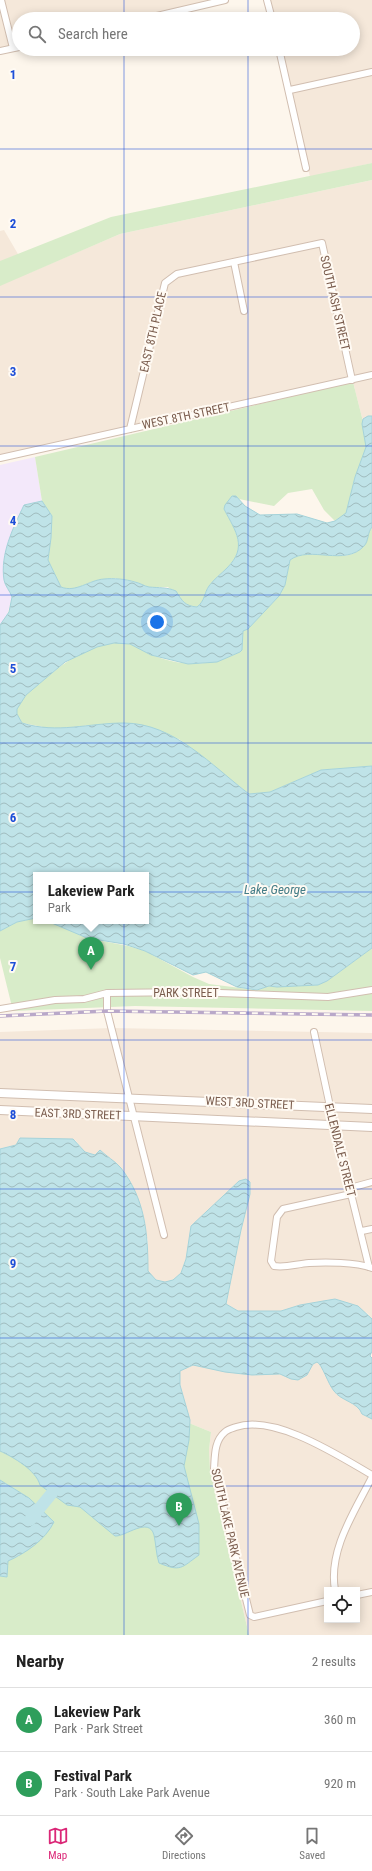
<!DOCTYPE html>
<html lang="en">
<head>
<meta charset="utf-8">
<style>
	body { margin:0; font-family:"Roboto Condensed",sans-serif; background:#f6f6f6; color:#222 }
	.controls { position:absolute; right:12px; bottom:12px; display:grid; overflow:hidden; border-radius:0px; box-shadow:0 2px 10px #0003 }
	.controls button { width:36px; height:36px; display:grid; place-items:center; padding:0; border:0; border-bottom:1px solid #e0e0e0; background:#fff; color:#222; font:20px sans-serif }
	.you { position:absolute; left:157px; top:622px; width:14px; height:14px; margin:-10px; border:3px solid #fff; border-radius:50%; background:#1a73e8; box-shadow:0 0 0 6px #1a73e833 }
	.badge { display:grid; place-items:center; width:26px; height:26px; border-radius:50%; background:#db2777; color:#fff; font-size:13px; font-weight:700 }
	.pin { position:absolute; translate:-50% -33px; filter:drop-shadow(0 1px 2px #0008) }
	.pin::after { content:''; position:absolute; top:21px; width:14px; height:12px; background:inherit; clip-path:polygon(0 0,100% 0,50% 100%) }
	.popup { position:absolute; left:33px; top:872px; width:116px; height:52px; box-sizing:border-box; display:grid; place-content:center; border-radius:0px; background:#fff; filter:drop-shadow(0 1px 3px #0005); font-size:13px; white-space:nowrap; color:#767676 }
	.popup b { font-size:15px; color:#222 }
	.popup::after { content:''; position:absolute; left:50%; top:100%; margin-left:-8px; border:8px solid transparent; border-top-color:#fff }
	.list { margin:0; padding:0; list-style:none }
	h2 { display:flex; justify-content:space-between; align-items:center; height:52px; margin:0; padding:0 16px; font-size:17px }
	h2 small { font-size:13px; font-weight:400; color:#767676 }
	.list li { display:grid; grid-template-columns:26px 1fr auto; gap:12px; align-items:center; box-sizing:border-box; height:64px; padding:0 16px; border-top:1px solid #e0e0e0 }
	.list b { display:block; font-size:15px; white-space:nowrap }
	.list p { margin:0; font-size:13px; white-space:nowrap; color:#767676 }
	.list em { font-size:13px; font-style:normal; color:#767676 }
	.icon { flex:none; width:22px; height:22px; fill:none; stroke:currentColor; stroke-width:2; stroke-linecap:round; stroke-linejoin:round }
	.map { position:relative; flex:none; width:372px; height:1635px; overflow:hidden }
	.search { position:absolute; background:#fff; box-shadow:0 2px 10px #0003; left:12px; right:12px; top:12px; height:44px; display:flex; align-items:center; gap:10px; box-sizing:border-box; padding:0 14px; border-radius:22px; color:#767676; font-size:15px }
	.sheet { height:180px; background:#fff }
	nav { display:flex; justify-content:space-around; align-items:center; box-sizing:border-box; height:56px; border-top:1px solid #e0e0e0; background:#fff; font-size:11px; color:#767676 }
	nav a { display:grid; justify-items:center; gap:2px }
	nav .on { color:#db2777 }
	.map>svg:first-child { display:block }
</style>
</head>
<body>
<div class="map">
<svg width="372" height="1635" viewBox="0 0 372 1635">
	<defs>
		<pattern id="water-waves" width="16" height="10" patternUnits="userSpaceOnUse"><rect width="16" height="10" fill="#bfe3e8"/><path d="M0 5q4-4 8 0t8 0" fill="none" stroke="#a0bbbe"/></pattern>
	</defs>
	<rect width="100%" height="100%" fill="#fdf6ec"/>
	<path fill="#f5e8da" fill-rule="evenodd" d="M0 0H217L133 19H19V45L0 49Z
		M268 0H372V163L310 177 280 49H353V19H273Z
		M372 180V374L0 455V231L4 230 29 273 120 234Z
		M372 378V457L353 382Z
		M112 1028 372 1033V1319L367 1313 335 1299 300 1305 281 1311H238L226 1304 241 1230 250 1194 239 1181 191 1226 186 1259 181 1273 173 1280 165 1282 156 1280 148 1271V1240L120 1167 100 1150 95 1155 85 1152 75 1140 16 1145 0 1149V1032Z
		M312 1354 372 1409V1635H249L210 1470 209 1450 211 1432 184 1421 175 1375 185 1363ZM327 1590H357V1620H327Z"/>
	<path fill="#f3e8fa" d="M35 457 42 501 24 505 4 581 12 597 7 615 0 625V465Z"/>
	<path fill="#d8ecc9" d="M372 163V180L120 234 0 286V261L111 217Z
		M353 382 372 457 355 477 347 513 335 521 324 510 312 489 288 493 274 506 239 499 236 496 224 509C236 532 248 547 227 568 221 574 214 579 209 586 204 593 205 601 197 607L188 606 168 587H148L136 582 114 578 91 582 75 589 67 590 61 587 48 560 51 538 52 516 42 501 35 457Z
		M372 527V766L321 770 270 792 249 794 179 739 92 725 53 729 28 724 22 723 17 714V709C23 694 38 685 50 675 71 657 102 638 130 644 138 646 144 652 152 655 183 667 209 667 240 652L242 650 243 631 248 629 279 596 285 585 290 560C308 546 340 564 358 551 368 543 366 535 372 527Z
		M36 918V921L54 923 87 938 128 946 145 951 193 977 209 984 257 990 269 986 277 987 318 985 327 981 372 948V1011L135 1006 13 1011 0 958V931L17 922Z
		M184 1421 211 1432 209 1450 210 1470 249 1635H0V1576L7 1577V1561L19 1556 29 1498 0 1480V1444L178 1466Z"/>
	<path fill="url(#water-waves)" stroke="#a5d3da" d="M368 416H372V527C367 533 369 541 364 546 345 567 310 545 290 560L285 585 279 596 248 629 243 631 242 650 240 652 217 662 188 664 151 655 130 644 114 643 97 647 65 662 26 695 17 709V714L22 723C58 734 88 723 124 723 174 723 212 766 249 794L270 792 321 770 372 766V948L327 981 318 985 277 987 269 986 257 990 237 987 206 972 193 975 145 951 124 944 87 938 47 921H146V875H36V918L17 922 0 931V625L9 612 12 597C10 591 5 586 4 580 0 554 13 528 24 505L42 501 52 516 51 538 48 560 61 587C76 593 89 580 104 579 114 578 125 579 135 582 140 583 144 586 149 587 159 588 167 587 176 591 182 601 185 606 197 607 205 601 204 593 209 586 214 579 221 574 227 568 248 547 236 532 224 509L225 505 232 496H236L245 506 260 515 297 514 327 523 335 521 346 513 355 477 366 447 362 424 363 419Z
		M20 1138 73 1139 85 1152 95 1155 100 1150C106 1156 115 1161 121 1168 145 1199 148 1233 148 1271L156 1280 165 1282 173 1280 181 1273 186 1259 191 1226 239 1181 246 1179 250 1182V1194L241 1230 226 1304 238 1311H281L300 1305 335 1299 358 1306 372 1319V1351L370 1356 372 1358V1419L362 1414C358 1402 341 1401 334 1391 328 1384 322 1364 317 1362L313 1364 307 1375 298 1380 291 1379 280 1374 252 1375 225 1372 193 1365 180 1371V1385L190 1420 189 1440 184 1466 199 1524V1555C181 1568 181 1572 159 1563 156 1554 156 1544 154 1535 149 1516 125 1537 115 1536L80 1507 67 1505 40 1485C36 1470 13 1457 0 1451V1149L16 1145Z
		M0 1480 29 1498 54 1522C45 1540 26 1553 8 1561L7 1577 0 1576Z"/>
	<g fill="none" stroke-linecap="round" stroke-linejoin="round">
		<path stroke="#bfe3e8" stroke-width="12" d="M30 1520 52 1493"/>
		<defs>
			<path id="minor" d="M1 0 13 48
				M267 0 272 19
				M144 19 225 0
				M279 49 306 168
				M0 51 19 47
				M290 90 372 72
				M234 262 244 311
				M130 429 165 283 177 274 322 243 352 380
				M0 458 372 375
				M107 993V1011L164 1235
				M0 1009 55 1000 84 999 107 993 191 992 328 997 372 990
				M314 1032 334 1125 369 1267
				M350 1188 372 1182
				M351 1194 283 1209 277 1217 271 1261 274 1266C286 1268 296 1264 309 1263 325 1262 356 1262 372 1268
				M362 1231 372 1229
				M335 1590C328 1550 355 1511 372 1477
				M357 1595 372 1592
				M327 1601 254 1617 250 1615 214 1469C215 1456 214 1441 225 1432 228 1429 233 1428 236 1427 275 1414 339 1456 372 1475"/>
			<path id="tertiary" d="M0 1093 372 1109
				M0 1110 372 1127"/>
		</defs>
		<use href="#minor" stroke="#d1beb0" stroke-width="8"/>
		<use href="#tertiary" stroke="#d1beb0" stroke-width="10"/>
		<use href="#minor" stroke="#fff" stroke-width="6"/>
		<use href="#tertiary" stroke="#fff" stroke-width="8"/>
		<defs>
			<path id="rail" d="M0 1016 107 1011 372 1015"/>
		</defs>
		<use href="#rail" stroke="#b9a8c9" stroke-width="3.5"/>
		<use href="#rail" stroke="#fffaf3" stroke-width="2" stroke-dasharray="6" stroke-linecap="butt"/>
	</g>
	<path fill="none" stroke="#1d4ed8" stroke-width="1" stroke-opacity="0.55" d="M124 0V19M248 0V19M124 49V1635M248 49V1635M0 149H372M0 297H372M0 446H372M0 595H372M0 743H372M0 892H372M0 1040H372M0 1189H372M0 1338H372M0 1486H372"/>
	<g text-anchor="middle" stroke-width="4" stroke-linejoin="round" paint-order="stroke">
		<g font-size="12" fill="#7a5c4d" stroke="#fffaf3">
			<text transform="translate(335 303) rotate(77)" y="4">SOUTH ASH STREET</text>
			<text transform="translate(153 332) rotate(-77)" y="4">EAST 8TH PLACE</text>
			<text transform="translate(186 416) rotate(-12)" y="4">WEST 8TH STREET</text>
			<text x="186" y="997">PARK STREET</text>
			<text transform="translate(250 1103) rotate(3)" y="4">WEST 3RD STREET</text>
			<text transform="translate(78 1114) rotate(2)" y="4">EAST 3RD STREET</text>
			<text transform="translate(340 1150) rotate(76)" y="4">ELLENDALE STREET</text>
			<text transform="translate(230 1533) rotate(77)" y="4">SOUTH LAKE PARK AVENUE</text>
		</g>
		<g font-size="13" font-style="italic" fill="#437c86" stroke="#fffaf3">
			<text x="275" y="894">Lake George</text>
		</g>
	</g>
	<g font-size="13" text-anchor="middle" font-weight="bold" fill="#1d4ed8" stroke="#fffaf3" stroke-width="4" stroke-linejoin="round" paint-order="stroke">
		<text x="13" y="79">1</text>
		<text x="13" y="228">2</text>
		<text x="13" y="376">3</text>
		<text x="13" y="525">4</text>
		<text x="13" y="673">5</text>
		<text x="13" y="822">6</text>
		<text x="13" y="971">7</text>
		<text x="13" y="1119">8</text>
		<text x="13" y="1268">9</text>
	</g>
</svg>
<div class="controls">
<button><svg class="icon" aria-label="locate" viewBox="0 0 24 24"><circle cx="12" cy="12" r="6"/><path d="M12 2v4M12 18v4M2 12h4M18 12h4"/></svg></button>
</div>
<div class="you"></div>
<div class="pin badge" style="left:91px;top:970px;background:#2e9e5b">A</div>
<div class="popup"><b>Lakeview Park</b>Park</div>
<div class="pin badge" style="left:179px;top:1526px;background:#2e9e5b">B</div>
<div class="search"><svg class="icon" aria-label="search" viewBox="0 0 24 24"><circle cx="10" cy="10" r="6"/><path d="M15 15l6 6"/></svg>Search here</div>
</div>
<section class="sheet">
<h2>Nearby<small>2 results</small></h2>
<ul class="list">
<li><span class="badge" style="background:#2e9e5b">A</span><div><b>Lakeview Park</b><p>Park · Park Street</p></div><em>360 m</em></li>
<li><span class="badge" style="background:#2e9e5b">B</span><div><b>Festival Park</b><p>Park · South Lake Park Avenue</p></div><em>920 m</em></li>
</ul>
</section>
<nav>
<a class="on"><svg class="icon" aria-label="map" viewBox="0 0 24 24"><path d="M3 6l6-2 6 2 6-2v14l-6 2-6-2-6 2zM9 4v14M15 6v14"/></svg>Map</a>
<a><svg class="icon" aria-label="directions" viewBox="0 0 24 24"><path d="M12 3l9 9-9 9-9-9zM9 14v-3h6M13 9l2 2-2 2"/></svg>Directions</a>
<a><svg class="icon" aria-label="saved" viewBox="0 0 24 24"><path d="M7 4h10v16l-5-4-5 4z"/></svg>Saved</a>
</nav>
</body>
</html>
